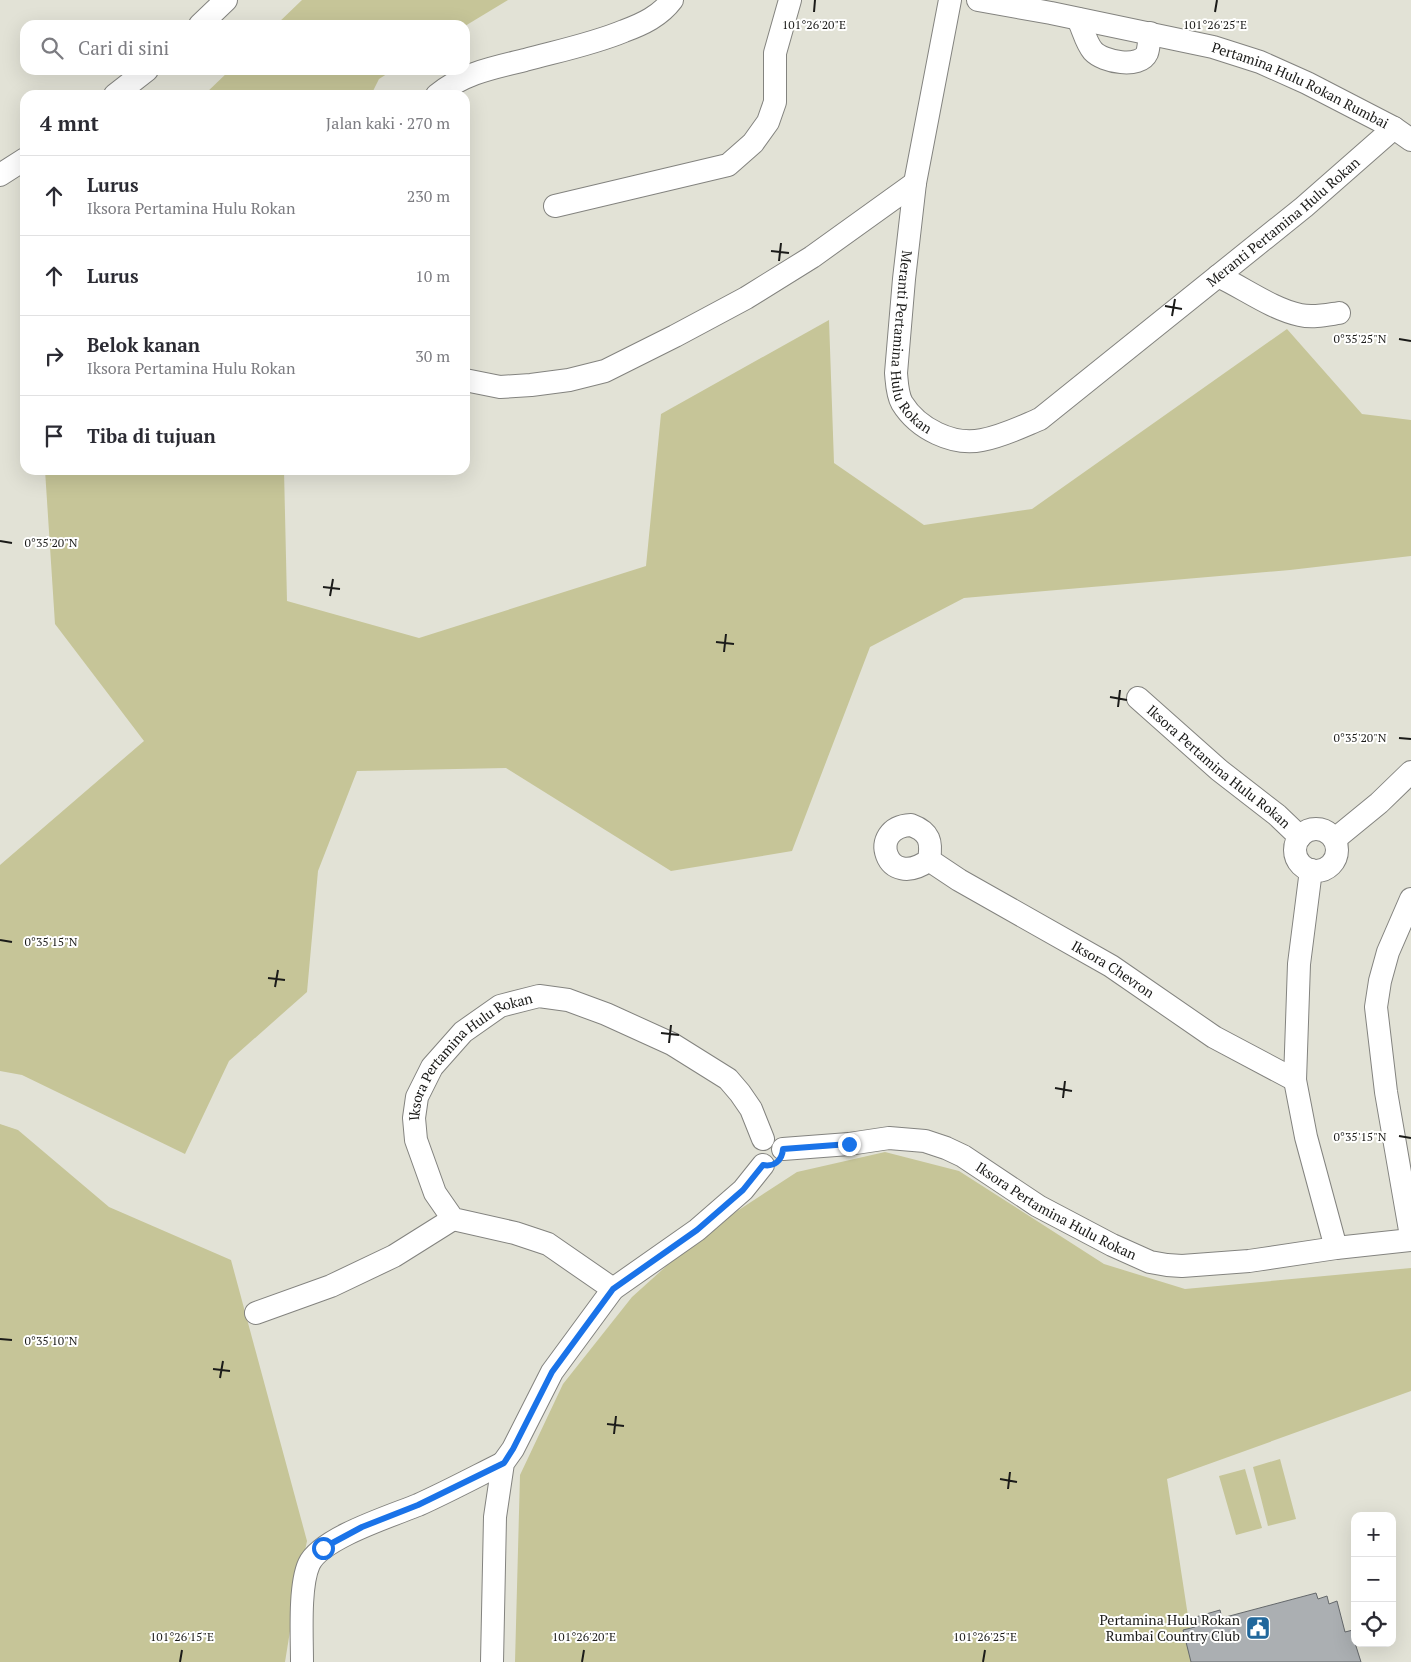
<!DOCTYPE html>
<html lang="id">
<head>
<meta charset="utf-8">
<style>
	body { margin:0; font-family:"PT Serif",serif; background:#f2f2f3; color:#2b2b33 }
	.controls { position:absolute; right:15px; bottom:15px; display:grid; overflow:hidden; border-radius:10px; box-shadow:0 5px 20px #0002 }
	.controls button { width:45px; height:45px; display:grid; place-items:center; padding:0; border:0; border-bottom:1px solid #e1e1e2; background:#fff; color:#2b2b33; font:25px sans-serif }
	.stop { position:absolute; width:15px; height:15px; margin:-11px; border:4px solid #1a73e8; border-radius:50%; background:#fff }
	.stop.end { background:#1a73e8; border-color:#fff; box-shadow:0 1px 5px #0008 }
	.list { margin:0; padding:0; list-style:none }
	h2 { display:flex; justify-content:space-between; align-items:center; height:65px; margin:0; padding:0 20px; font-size:21px }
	h2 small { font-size:16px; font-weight:400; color:#7c7c81 }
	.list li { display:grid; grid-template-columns:32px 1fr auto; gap:15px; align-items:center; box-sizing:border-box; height:80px; padding:0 20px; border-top:1px solid #e1e1e2 }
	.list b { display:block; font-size:19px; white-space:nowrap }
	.list p { margin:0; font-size:16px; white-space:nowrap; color:#7c7c81 }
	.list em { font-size:16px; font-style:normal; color:#7c7c81 }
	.icon { flex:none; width:28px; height:28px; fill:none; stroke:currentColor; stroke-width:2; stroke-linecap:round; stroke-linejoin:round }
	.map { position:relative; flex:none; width:1411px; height:1662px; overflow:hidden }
	.search { position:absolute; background:#fff; box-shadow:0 5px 20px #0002; left:20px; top:20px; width:450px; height:55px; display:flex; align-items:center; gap:12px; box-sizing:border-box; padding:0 18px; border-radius:15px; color:#7c7c81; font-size:19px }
	.panel { position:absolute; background:#fff; box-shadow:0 5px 20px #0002; left:20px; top:90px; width:450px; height:385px; border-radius:15px }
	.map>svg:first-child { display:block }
</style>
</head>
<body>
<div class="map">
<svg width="1411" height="1662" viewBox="0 0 1411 1662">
	<rect width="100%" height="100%" fill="#edede8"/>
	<path fill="#e2e2d6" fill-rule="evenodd" d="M0 0H1411V1662H0ZM25 25H465V70H25ZM25 95H465V470H25ZM1355 1516H1392V1643H1355Z"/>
	<path fill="#c6c598" d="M302 0H508L465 26V25H276Z
		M230 70H393L379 79 371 95H204Z
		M829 320 834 463 924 525 1032 509 1287 329 1362 414 1411 420V556L1290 570 964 598 870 647 792 851 671 871 506 768 357 771 318 871 307 992 229 1061 185 1154 22 1075 0 1071V865L144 741 55 624 45 470H284L287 601 419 638 646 566 661 414Z
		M0 1124 18 1130 109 1207 231 1260 307 1541 296 1594 285 1662H0Z
		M885 1152 959 1171 1104 1264 1185 1289 1411 1268V1391L1167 1479 1195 1662H515L520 1475 563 1384 632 1297 702 1234 797 1172Z
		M1280 1459 1296 1519 1268 1526 1253 1467Z
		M1245 1469 1262 1528 1236 1535 1219 1476Z"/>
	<path fill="#abafb2" stroke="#64686b" d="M1316 1593 1318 1599 1327 1596 1329 1604 1337 1601 1345 1632 1353 1630 1355 1643 1361 1662H1191L1183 1630 1195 1627 1192 1618 1220 1610 1222 1618Z"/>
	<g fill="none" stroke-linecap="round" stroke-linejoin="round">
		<defs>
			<g id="minor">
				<path id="s1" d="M950 0 915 183 904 279 896 373C897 383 897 394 902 403 918 429 953 446 982 440 1003 436 1021 427 1040 419L1304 207 1394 128"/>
				<path id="s2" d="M978 0 1051 13 1213 47 1260 62 1307 83 1394 128 1411 140"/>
				<path d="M1078 19C1083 29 1086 43 1093 51 1103 62 1140 69 1147 53 1149 48 1149 39 1150 33"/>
				<path d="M200 25 226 0"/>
				<path d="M115 95 147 70"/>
				<path d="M437 95C464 73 492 68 525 60 558 51 593 44 624 31 643 24 660 16 672 0"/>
				<path d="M0 175 25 159"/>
				<path d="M555 206 728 165 753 143 768 122 775 102V53L790 0"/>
				<path d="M1218 276C1244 288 1272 309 1300 315 1313 318 1326 315 1339 313"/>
				<path d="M465 380 500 387 531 385 569 380 605 371 675 336 746 298 812 257 915 183"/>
				<path id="s3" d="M1138 698 1219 770 1277 815 1300 837"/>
				<path d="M911 825C930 832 932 842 929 860 886 892 866 827 911 825Z"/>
				<circle cx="1316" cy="850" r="21"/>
				<path d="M1335 839 1379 803 1411 772"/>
				<path id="s4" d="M929 860 959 880 1111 966 1214 1037 1295 1080"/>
				<path d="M1311 870 1299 964 1295 1080 1306 1137 1336 1248"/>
				<path d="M1411 899 1388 952 1380 981 1376 1007 1386 1092 1411 1236"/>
				<path id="s5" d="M783 1149 849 1144 889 1138 925 1141 946 1148 963 1156 1038 1206 1112 1245 1150 1262 1167 1265 1182 1266 1249 1261 1336 1248 1411 1240"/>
				<path id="s6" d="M613 1289 548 1244 515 1233 453 1219 435 1193 416 1140 414 1118 417 1097 432 1067 463 1032 500 1006 539 996 568 1000 606 1014 672 1044 728 1079 740 1093 751 1109 763 1139"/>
				<path d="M256 1313 331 1286 394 1256 453 1219"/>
				<path d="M302 1662C302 1636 299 1586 309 1564 321 1538 391 1516 418 1505 447 1492 475 1477 503 1463"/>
				<path d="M492 1662 495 1517 503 1463 513 1449 552 1372 613 1289 697 1230 743 1190 763 1165"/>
			</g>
		</defs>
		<use href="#minor" stroke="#83837f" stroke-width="24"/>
		<use href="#minor" stroke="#fff" stroke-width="22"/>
	</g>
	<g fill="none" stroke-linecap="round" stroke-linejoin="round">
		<path stroke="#1a73e8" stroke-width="6" d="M323 1548 362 1527 418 1505 504 1463 513 1449 552 1372 613 1289 697 1230 743 1190 763 1165C774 1167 782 1161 783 1149L849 1144"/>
	</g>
	<path fill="none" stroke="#1b1b19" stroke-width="2" d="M814 12 815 0M1215 12 1217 0M771 251 789 253M779 261 781 243M1165 306 1182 309M1172 316 1175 299M1399 339 1411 341M0 541 12 543M323 587 340 589M330 596 333 579M716 642 734 644M724 652 726 634M1110 697 1127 700M1118 707 1120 690M1399 738 1411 739M0 940 12 942M268 978 285 980M275 987 278 970M661 1033 679 1035M669 1043 671 1025M1055 1088 1072 1091M1063 1098 1065 1081M1399 1136 1411 1138M0 1339 12 1340M213 1369 230 1371M220 1378 223 1361M607 1424 624 1426M614 1434 616 1416M1000 1479 1017 1482M1008 1489 1010 1472M180 1662 182 1650M582 1662 584 1650M983 1662 985 1650"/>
	<defs>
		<symbol id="civic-square" viewBox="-11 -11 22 22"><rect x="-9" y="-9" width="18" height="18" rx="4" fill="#21679b" stroke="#fffffe"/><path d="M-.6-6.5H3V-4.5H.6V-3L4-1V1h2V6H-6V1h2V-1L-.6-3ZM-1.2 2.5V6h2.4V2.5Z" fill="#fff"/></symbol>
	</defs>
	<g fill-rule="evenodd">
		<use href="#civic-square" x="1244" y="1614" width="28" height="28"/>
	</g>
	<g text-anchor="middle" stroke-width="4" stroke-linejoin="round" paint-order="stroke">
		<g font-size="14" fill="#1b1b19" stroke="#fffffe">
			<text dy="5" stroke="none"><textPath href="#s2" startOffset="335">Pertamina Hulu Rokan Rumbai</textPath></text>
			<text dy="5" stroke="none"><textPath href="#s1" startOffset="876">Meranti Pertamina Hulu Rokan</textPath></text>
			<text dy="5" stroke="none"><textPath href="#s1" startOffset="351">Meranti Pertamina Hulu Rokan</textPath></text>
			<text dy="5" stroke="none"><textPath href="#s3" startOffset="106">Iksora Pertamina Hulu Rokan</textPath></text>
			<text dy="5" stroke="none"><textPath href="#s4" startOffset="214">Iksora Chevron</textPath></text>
			<text dy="5" stroke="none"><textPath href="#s6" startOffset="376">Iksora Pertamina Hulu Rokan</textPath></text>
			<text dy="5" stroke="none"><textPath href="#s5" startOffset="292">Iksora Pertamina Hulu Rokan</textPath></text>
		</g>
		<g font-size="14" fill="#1b1b19" stroke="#fffffe" text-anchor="end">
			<text x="1240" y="1625">Pertamina Hulu Rokan<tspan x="1240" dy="16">Rumbai Country Club</tspan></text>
		</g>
	</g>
	<g font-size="12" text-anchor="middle" fill="#1b1b19" stroke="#fffffe" stroke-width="4" stroke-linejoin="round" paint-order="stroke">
		<text x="814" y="29">101°26'20"E</text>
		<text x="1215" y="29">101°26'25"E</text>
		<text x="1360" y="343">0°35'25"N</text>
		<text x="51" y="547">0°35'20"N</text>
		<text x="1360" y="742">0°35'20"N</text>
		<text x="51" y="946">0°35'15"N</text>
		<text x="1360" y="1141">0°35'15"N</text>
		<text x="51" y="1345">0°35'10"N</text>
		<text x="182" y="1641">101°26'15"E</text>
		<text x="584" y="1641">101°26'20"E</text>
		<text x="985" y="1641">101°26'25"E</text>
	</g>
</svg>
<div class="controls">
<button>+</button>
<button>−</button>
<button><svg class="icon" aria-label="locate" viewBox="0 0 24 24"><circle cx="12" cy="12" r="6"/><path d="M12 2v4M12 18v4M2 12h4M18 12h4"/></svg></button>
</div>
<div class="stop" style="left:323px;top:1548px"></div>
<div class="stop end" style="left:849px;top:1144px"></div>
<div class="search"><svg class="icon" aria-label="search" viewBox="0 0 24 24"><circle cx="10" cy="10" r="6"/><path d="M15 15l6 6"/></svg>Cari di sini</div>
<section class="panel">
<h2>4 mnt<small>Jalan kaki · 270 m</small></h2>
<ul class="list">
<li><svg class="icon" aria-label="ahead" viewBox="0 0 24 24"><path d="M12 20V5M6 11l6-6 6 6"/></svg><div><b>Lurus</b><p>Iksora Pertamina Hulu Rokan</p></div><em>230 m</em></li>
<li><svg class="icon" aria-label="ahead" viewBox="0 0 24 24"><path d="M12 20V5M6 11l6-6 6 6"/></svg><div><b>Lurus</b></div><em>10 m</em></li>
<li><svg class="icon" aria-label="right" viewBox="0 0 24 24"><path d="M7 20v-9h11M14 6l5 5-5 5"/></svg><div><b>Belok kanan</b><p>Iksora Pertamina Hulu Rokan</p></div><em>30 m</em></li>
<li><svg class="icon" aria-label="arrive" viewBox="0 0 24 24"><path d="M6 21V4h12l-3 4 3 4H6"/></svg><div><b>Tiba di tujuan</b></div></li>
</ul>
</section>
</div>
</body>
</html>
